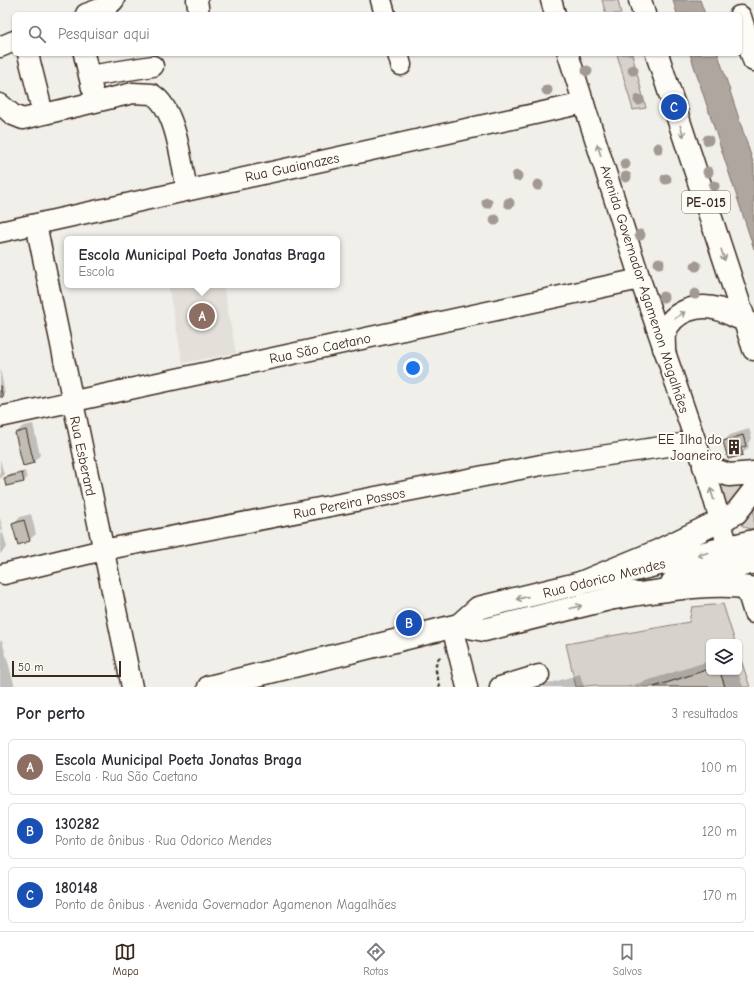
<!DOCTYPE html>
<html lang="pt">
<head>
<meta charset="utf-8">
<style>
	body { margin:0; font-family:"Comic Neue",sans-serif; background:#f7f7f7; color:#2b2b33 }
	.controls { position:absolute; right:12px; bottom:12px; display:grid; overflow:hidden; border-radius:6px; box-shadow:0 1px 3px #0004 }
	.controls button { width:36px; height:36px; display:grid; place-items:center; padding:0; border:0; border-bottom:1px solid #e1e1e2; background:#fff; color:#2b2b33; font:20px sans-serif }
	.scale { position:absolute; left:12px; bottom:10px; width:109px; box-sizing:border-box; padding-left:4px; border:2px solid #3b2a1e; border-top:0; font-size:11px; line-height:14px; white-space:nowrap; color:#3b2a1e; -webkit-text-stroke:3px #fdfcf7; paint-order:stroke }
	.you { position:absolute; left:413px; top:368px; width:14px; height:14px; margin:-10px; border:3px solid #fff; border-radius:50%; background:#1a73e8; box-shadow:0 0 0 6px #1a73e833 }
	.badge { display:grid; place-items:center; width:26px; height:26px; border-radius:50%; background:#3b2a1e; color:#fff; font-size:13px; font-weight:700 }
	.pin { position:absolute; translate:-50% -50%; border:2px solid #fff; box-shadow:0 1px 4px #0006 }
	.popup { position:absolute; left:64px; top:236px; width:276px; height:52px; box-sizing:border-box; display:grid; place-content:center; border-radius:6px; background:#fff; filter:drop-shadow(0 1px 3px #0005); font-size:13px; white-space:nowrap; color:#7c7c81 }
	.popup b { font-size:15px; color:#2b2b33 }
	.popup::after { content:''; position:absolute; left:50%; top:100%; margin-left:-8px; border:8px solid transparent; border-top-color:#fff }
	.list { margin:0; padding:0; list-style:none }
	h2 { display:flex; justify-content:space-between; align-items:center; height:52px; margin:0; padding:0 16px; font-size:17px }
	h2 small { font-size:13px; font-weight:400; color:#7c7c81 }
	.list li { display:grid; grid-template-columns:26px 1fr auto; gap:12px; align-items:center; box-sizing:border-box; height:56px; margin:0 8px 8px; padding:0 8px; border:1px solid #e1e1e2; border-radius:6px }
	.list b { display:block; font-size:15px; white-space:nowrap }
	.list p { margin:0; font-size:13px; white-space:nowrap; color:#7c7c81 }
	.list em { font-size:13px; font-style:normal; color:#7c7c81 }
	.icon { flex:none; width:22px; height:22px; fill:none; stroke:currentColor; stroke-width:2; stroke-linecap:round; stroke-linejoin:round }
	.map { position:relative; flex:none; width:754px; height:687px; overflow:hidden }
	.search { position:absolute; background:#fff; box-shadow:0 1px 3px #0004; left:12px; right:12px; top:12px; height:44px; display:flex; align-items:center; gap:10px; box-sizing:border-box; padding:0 14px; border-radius:6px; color:#7c7c81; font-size:15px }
	.sheet { height:244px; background:#fff }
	nav { display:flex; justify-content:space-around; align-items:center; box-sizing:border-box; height:56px; border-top:1px solid #e1e1e2; background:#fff; font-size:11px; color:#7c7c81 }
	nav a { display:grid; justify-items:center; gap:2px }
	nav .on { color:#3b2a1e }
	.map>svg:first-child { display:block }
</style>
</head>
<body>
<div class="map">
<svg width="754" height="687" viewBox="0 0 754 687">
	<rect width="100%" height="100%" fill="#f1efea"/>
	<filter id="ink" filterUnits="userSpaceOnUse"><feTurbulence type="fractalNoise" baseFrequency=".025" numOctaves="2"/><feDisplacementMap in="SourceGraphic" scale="8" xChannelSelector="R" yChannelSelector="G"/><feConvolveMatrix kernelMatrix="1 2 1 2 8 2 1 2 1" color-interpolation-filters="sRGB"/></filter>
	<g filter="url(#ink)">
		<path fill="#e3e0da" d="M168 285H223L236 353 183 363Z"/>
		<path fill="#d7d2cc" stroke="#897e75" d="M602 0H618L621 14H606Z
			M617 54H632L646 108 633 110Z
			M754 478 729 512 711 480Z
			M754 502V528L750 529 743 526 741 521Z
			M723 604 735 642H709V669L654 687H599L596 685 576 687 566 644 689 622 692 607Z
			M739 654 750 687H725L720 672H739Z"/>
		<path fill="#aea69f" stroke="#80746b" d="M673 0H700L705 14H677Z
			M690 54H718L754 165V249Z"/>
		<path fill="#0003" fill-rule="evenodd" d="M0 369 5 393 0 396Z
			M33 424 40 455 34 462 16 433 23 426Z
			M749 429 752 438 748 443 749 447 742 454 724 441 730 435ZM741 442 743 451H741Z
			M0 459 4 475 0 479Z
			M25 471 27 478 24 481 5 479 8 475Z
			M31 514 36 534 29 540 13 524 20 517Z
			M0 518 3 529 0 532Z
			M3 533 7 547 0 554V534Z
			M0 641H2L15 687H0Z
			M709 661V672H738L743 687H627Z
			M580 674 584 687H538Z"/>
		<path fill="#c1bcb4" stroke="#3b2a1e" d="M0 385 3 397H0Z
			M26 430 34 463 23 466 15 433Z
			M743 435 746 446 741 448 743 455 728 459 723 441Z
			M22 473 24 482 6 486 4 478Z
			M24 520 30 541 18 545 12 524Z
			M709 669V672H720L725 687H654Z"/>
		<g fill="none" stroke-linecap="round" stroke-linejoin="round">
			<defs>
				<path id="minor" d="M197 0 199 14
					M381 0 385 14
					M551 0 555 14
					M86 14 108 6 114 0
					M0 47 14 41
					M28 54 43 114
					M84 54 92 88
					M398 54 401 65
					M568 54 640 279 704 466 728 547
					M89 76 153 66
					M0 104 13 115 23 119 133 93 152 94C177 109 181 163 187 190
					M36 224 132 687
					M0 232 584 103
					M0 417 640 279
					M4 574 103 550 541 465 695 442
					M746 587 754 613
					M452 627 467 687
					M500 687 539 675"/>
				<path id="major" d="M672 583 754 562
					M459 625 478 608 754 541
					M209 687 459 625 484 630 633 593"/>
				<path id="highway" d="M640 0 644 14
					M740 17 754 60
					M657 54 754 349
					M664 348C664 343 663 336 665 332 673 311 698 303 718 309 727 312 736 317 744 320
					M704 466 729 475 754 473
					M578 584 658 551 736 513 754 490
					M614 598C653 592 717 580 754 589"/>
			</defs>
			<use href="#minor" stroke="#3b2a1e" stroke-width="23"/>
			<use href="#major" stroke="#3b2a1e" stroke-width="25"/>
			<use href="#highway" stroke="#3b2a1e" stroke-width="25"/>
			<path stroke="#3b2a1e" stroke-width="2.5" stroke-dasharray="4 3" stroke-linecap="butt" d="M440 687 436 671V664L439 658 442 657"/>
			<use href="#minor" stroke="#fdfcf7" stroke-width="20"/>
			<use href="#major" stroke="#fdfcf7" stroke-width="22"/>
			<use href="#highway" stroke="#fdfcf7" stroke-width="22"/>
		</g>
		<g fill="#a29a92">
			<circle cx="633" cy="70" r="5.5"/>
			<circle cx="587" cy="71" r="5.5"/>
			<circle cx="547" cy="90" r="5.5"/>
			<circle cx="639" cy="100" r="5.5"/>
			<circle cx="708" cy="140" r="5.5"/>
			<circle cx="658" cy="148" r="5.5"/>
			<circle cx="625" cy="164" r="5.5"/>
			<circle cx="708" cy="172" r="5.5"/>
			<circle cx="517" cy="176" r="5.5"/>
			<circle cx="626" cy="177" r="5.5"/>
			<circle cx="666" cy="179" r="5.5"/>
			<circle cx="538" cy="185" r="5.5"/>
			<circle cx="714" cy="186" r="5.5"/>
			<circle cx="487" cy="203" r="5.5"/>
			<circle cx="509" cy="203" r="5.5"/>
			<circle cx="495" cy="220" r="5.5"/>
			<circle cx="640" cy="235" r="5.5"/>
			<circle cx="659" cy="263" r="5.5"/>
			<circle cx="696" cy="266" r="5.5"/>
			<circle cx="695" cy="294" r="5.5"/>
			<circle cx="663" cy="297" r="5.5"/>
		</g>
		<defs><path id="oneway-shaft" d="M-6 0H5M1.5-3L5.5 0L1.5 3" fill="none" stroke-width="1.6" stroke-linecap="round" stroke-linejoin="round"/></defs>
		<g stroke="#9c938a">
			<use href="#oneway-shaft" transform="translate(682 131) rotate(72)"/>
			<use href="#oneway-shaft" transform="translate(599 150) rotate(-108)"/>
			<use href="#oneway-shaft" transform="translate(723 255) rotate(72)"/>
			<use href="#oneway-shaft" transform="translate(680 315) rotate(-34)"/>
			<use href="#oneway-shaft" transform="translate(712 494) rotate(-107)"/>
			<use href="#oneway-shaft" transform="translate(703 554) rotate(166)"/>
			<use href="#oneway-shaft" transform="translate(522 598) rotate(167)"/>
			<use href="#oneway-shaft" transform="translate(576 607) rotate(-14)"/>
		</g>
	</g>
	<defs>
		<symbol id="building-bare" viewBox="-9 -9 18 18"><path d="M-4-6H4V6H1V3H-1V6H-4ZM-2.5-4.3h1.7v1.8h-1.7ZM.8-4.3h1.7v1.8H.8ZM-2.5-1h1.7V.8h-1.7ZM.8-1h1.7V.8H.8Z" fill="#3b2a1e" stroke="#fdfcf7" stroke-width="2.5" paint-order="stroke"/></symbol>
	</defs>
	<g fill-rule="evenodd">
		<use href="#building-bare" x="723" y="436" width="22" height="22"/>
	</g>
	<g text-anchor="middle" stroke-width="4" stroke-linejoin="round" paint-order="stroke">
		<rect fill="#fdfcf7" stroke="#75695f" stroke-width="1" x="682" y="191" width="48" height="22" rx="3"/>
		<g font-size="13" font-weight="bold" fill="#3b2a1e">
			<text x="706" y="207">PE-015</text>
		</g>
		<g font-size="14" fill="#3b2a1e" stroke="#fdfcf7">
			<text transform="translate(292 167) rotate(-12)" y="5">Rua Guaianazes</text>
			<text transform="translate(645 289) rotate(72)" y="5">Avenida Governador Agamenon Magalhães</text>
			<text transform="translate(320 348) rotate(-12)" y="5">Rua São Caetano</text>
			<text transform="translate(83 456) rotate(78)" y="5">Rua Esberard</text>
			<text transform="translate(349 503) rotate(-11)" y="5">Rua Pereira Passos</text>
			<text transform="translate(604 578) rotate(-14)" y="5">Rua Odorico Mendes</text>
		</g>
		<g font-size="14" fill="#3b2a1e" stroke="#fdfcf7" text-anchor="end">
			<text x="722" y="444">EE Ilha do<tspan x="722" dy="16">Joaneiro</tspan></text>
		</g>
	</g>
</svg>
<div class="controls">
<button><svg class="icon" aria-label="layers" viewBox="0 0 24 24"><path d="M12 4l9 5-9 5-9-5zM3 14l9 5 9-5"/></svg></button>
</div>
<div class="scale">50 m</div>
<div class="you"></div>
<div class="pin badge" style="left:202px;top:316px;background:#8d6e63">A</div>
<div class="popup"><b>Escola Municipal Poeta Jonatas Braga</b>Escola</div>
<div class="pin badge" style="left:409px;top:623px;background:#1a4fb4">B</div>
<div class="pin badge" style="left:674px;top:107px;background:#1a4fb4">C</div>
<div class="search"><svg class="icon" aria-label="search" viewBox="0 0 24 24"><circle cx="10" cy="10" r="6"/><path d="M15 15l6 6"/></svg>Pesquisar aqui</div>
</div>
<section class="sheet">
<h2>Por perto<small>3 resultados</small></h2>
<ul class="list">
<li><span class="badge" style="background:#8d6e63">A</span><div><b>Escola Municipal Poeta Jonatas Braga</b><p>Escola · Rua São Caetano</p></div><em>100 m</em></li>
<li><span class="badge" style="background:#1a4fb4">B</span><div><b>130282</b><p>Ponto de ônibus · Rua Odorico Mendes</p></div><em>120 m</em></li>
<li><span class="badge" style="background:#1a4fb4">C</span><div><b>180148</b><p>Ponto de ônibus · Avenida Governador Agamenon Magalhães</p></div><em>170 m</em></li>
</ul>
</section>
<nav>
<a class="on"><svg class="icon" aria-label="map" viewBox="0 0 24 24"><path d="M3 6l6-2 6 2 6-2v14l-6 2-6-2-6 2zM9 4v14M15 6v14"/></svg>Mapa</a>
<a><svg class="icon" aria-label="directions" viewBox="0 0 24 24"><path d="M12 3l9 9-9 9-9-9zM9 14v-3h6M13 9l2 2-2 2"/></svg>Rotas</a>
<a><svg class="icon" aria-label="saved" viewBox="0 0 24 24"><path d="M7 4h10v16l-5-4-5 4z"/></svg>Salvos</a>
</nav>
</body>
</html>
